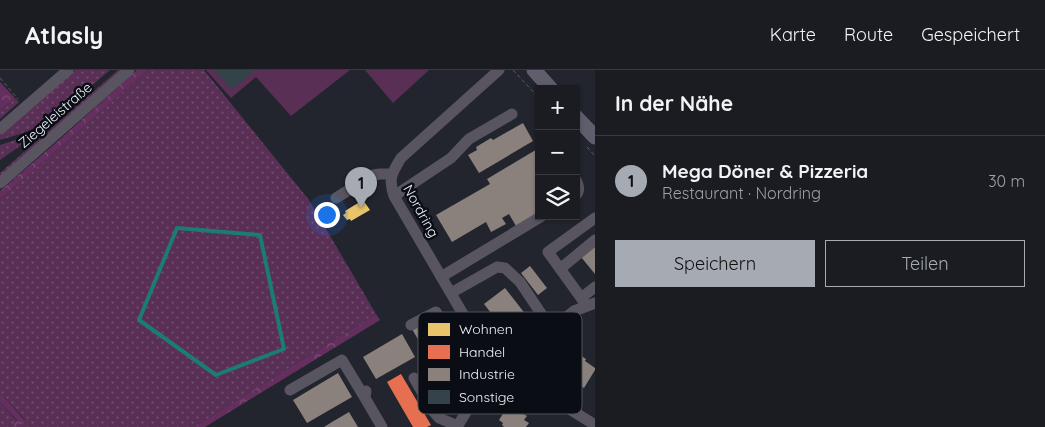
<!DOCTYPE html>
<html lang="de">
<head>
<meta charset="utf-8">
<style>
	body { margin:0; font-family:Quicksand,sans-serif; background:#23252a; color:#f1f3f6 }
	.controls { position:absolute; right:15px; top:15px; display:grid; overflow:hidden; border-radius:0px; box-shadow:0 1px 4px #0004 }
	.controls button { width:45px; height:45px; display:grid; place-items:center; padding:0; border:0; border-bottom:1px solid #383a40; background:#1a1c22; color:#f1f3f6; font:25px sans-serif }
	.you { position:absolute; left:326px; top:144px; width:18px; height:18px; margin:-12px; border:4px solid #fff; border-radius:50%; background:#1a73e8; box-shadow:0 0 0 8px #1a73e833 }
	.badge { display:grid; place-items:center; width:32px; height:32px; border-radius:50%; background:#a5aab3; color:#111; font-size:16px; font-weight:700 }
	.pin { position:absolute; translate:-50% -41px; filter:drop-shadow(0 1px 2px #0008) }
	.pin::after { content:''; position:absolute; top:26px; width:18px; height:15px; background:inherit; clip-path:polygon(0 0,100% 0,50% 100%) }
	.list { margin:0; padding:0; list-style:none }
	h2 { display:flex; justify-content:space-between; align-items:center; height:65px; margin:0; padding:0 20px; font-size:21px }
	h2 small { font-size:16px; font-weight:400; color:#9fa1a5 }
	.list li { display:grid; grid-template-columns:32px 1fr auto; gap:15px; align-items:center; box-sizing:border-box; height:90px; padding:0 20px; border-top:1px solid #383a40 }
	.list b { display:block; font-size:19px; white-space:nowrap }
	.list p { margin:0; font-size:16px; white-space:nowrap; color:#9fa1a5 }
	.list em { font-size:16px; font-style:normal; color:#9fa1a5 }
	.actions { display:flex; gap:10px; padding:15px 20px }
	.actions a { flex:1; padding:11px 0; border:1px solid #a5aab3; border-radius:0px; text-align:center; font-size:18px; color:#a5aab3 }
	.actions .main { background:#a5aab3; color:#111 }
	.icon { flex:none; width:28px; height:28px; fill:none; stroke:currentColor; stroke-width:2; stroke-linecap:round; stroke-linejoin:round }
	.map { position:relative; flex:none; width:595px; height:357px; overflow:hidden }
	header { display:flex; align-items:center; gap:30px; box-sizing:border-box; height:70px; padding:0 25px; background:#1a1c22; border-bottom:1px solid #383a40 }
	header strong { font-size:24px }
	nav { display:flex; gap:28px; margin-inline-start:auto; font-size:18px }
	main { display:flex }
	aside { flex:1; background:#1a1c22 }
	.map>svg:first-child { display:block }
</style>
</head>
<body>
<header>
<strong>Atlasly</strong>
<nav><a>Karte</a><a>Route</a><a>Gespeichert</a></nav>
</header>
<main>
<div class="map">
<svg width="595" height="357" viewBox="0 0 595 357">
	<defs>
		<pattern id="grass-dots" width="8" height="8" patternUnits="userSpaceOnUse" patternTransform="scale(1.25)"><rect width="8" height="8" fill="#592f56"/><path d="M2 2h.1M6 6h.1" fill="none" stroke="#714e6f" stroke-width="1.8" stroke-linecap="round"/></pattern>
		<pattern id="forest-crowns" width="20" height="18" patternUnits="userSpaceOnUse" patternTransform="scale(1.25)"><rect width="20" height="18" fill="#642f5f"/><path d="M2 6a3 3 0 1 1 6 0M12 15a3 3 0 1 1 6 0" fill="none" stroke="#7a4e77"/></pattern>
	</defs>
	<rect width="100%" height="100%" fill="#22252d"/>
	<path fill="url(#grass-dots)" d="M75 0H110L55 47C38 58 19 65 0 70V65Z
		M118 0H124L0 109V103Z
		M148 0H204L309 130 376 244 194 357H18L25 350 0 322V129L63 75Z
		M15 28 19 32 0 49V40Z
		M38 60 34 66 0 90V75L18 69Z
		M0 332 17 351 10 357H0Z"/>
	<path fill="url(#forest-crowns)" d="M137 0H148L63 75 0 129V121L58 71Z
		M0 12 15 28 0 40Z
		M376 244 380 250 205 357H194Z
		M0 322 25 351 18 357H10L17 350 0 332Z"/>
	<path fill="#592f56" d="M206 0H350L291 46 256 7 231 28Z
		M365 0H429L393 33Z"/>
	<path fill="#e9c46a" d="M363 130 370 140 351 151 350 149 347 150 343 145 346 143 345 141Z"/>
	<path fill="#e76f51" d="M401 304 431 355 427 357H413L387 312Z"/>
	<path fill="#8a817c" d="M523 53 533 71 479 103 468 85 477 80 476 77 491 68 493 70Z
		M539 78V143L516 156 509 144 502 148 506 154 491 162 486 152 452 172 436 145 490 114 487 109Z
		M595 176V204L581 187Z
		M530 196 547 218 538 225 521 203Z
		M505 218 537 259 516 275 484 234Z
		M429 249 459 301 442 311 412 259Z
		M402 264 415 287 376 309 363 287Z
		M553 268 586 289 585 291 595 298V300L584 318 539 290Z
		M338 303 352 327 307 353 293 330Z
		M507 337 512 340 513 338 527 346 524 350 529 353 526 357H504L502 355 503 353 499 350Z
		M349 342 358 357H324L332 352Z"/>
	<path fill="#34424a" d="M214 0H255L232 20Z"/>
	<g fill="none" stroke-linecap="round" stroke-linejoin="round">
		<path stroke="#5c5b63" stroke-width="1" stroke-dasharray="4 2.5" stroke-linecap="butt" d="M513 0 539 28
			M0 8 18 29
			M576 31 580 35
			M587 77 595 86"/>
		<path stroke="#585560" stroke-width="11" d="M499 0 401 88C392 103 388 108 394 126L484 280 496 293 595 355
			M0 59 68 0
			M576 110C579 115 580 121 576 125
			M0 113 129 0
			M394 126 451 88 469 69 512 44
			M336 128 373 105 380 104H391
			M560 199 595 170
			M441 207 542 146
			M451 223 497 197 505 198 520 212 552 260
			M581 228 595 217
			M587 236 548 182 595 148
			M411 255 436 242 456 273 474 263
			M503 298 574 241 595 233
			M414 308 433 341 439 348 458 356
			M448 318 468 305V298L456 273
			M290 320 342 290 365 328
			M366 321 365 328 382 357
			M457 357 496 293"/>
		<path stroke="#605e6c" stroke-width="15" d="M534 0 551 19
			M576 47 595 67"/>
	</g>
	<path fill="none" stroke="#1a7c75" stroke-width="4" stroke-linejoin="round" d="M177 158 260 165 284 279 216 305 139 250Z"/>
	<g text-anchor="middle" stroke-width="5" stroke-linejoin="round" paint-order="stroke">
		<g font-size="14" fill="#ecf2fb" stroke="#0a0d13">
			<text transform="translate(55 45) rotate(-41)" y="5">Ziegeleistraße</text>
			<text transform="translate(421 141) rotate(61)" y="5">Nordring</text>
		</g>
	</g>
	<rect x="418" y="242" width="164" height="102" rx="8" fill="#0a0d13" stroke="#4e5259" stroke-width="1"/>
	<rect x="428" y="253" width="22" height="13" fill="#e9c46a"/>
	<rect x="428" y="275" width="22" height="14" fill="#e76f51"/>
	<rect x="428" y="298" width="22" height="13" fill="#8a817c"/>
	<rect x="428" y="320" width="22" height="14" fill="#34424a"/>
	<g font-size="14" fill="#ecf2fb">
		<text x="459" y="264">Wohnen</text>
		<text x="459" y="287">Handel</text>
		<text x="459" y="309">Industrie</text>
		<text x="459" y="332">Sonstige</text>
	</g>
</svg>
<div class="controls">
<button>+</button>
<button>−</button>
<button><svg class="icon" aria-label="layers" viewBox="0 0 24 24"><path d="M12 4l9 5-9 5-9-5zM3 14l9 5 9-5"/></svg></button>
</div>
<div class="you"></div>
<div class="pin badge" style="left:361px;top:138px">1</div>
</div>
<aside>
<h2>In der Nähe<small></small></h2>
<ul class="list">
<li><span class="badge">1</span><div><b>Mega Döner &amp; Pizzeria</b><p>Restaurant · Nordring</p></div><em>30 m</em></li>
</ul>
<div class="actions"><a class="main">Speichern</a><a>Teilen</a></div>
</aside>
</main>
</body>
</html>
